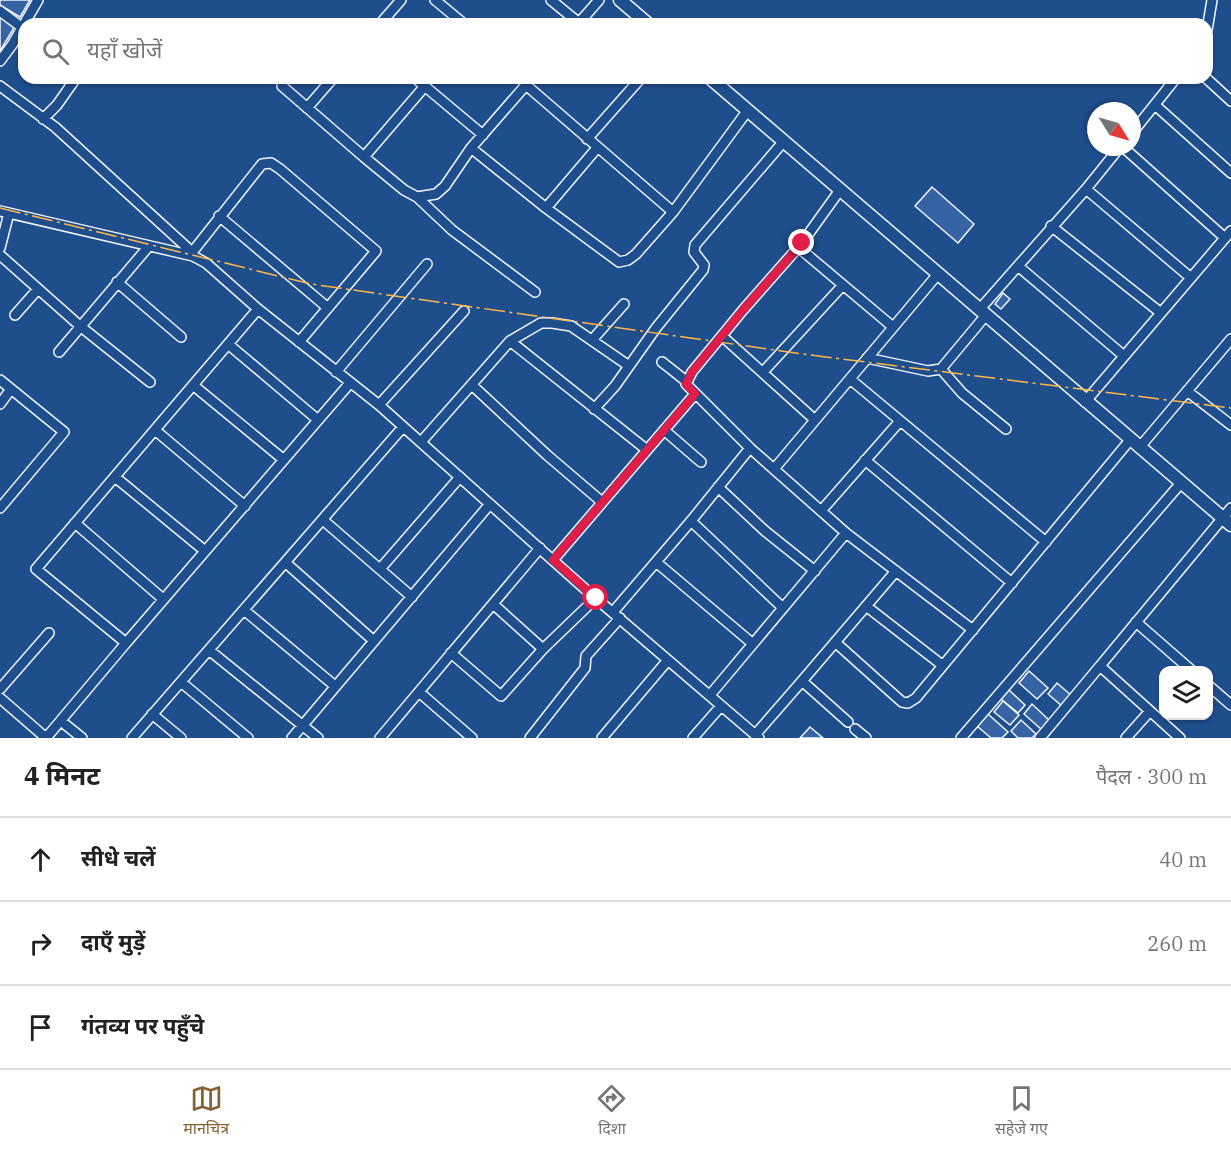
<!DOCTYPE html>
<html lang="hi">
<head>
<meta charset="utf-8">
<style>
	body { margin:0; font-family:"IBM Plex Serif","Noto Sans Devanagari",serif; background:#f6f6f6; color:#202124 }
	.controls { position:absolute; right:18px; bottom:18px; display:grid; overflow:hidden; border-radius:12px; box-shadow:0 2px 4px #0004 }
	.controls button { width:54px; height:54px; display:grid; place-items:center; padding:0; border:0; border-bottom:2px solid #e0e0e0; background:#fff; color:#202124; font:30px sans-serif }
	.compass { position:absolute; left:1087px; top:102px; width:54px; height:54px; border-radius:50%; background:#fff; box-shadow:0 2px 4px #0004; rotate:127deg }
	.stop { position:absolute; width:18px; height:18px; margin:-14px; border:4px solid #e11d48; border-radius:50%; background:#fff }
	.stop.end { background:#e11d48; border-color:#fff; box-shadow:0 2px 6px #0008 }
	.list { margin:0; padding:0; list-style:none }
	h2 { display:flex; justify-content:space-between; align-items:center; height:78px; margin:0; padding:0 24px; font-size:26px }
	h2 small { font-size:20px; font-weight:400; color:#757577 }
	.list li { display:grid; grid-template-columns:39px 1fr auto; gap:18px; align-items:center; box-sizing:border-box; height:84px; padding:0 24px; border-top:2px solid #e0e0e0 }
	.list b { display:block; font-size:22px; white-space:nowrap }
	.list em { font-size:20px; font-style:normal; color:#757577 }
	.icon { flex:none; width:33px; height:33px; fill:none; stroke:currentColor; stroke-width:2; stroke-linecap:round; stroke-linejoin:round }
	.map { position:relative; flex:none; width:1231px; height:738px; overflow:hidden }
	.search { position:absolute; background:#fff; box-shadow:0 2px 4px #0004; left:18px; right:18px; top:18px; height:66px; display:flex; align-items:center; gap:15px; box-sizing:border-box; padding:0 21px; border-radius:18px; color:#757577; font-size:22px }
	.sheet { height:330px; background:#fff }
	nav { display:flex; justify-content:space-around; align-items:center; box-sizing:border-box; height:84px; border-top:2px solid #e0e0e0; background:#fff; font-size:16px; color:#757577 }
	nav a { display:grid; justify-items:center; gap:3px }
	nav .on { color:#846436 }
	.map>svg:first-child { display:block }
</style>
</head>
<body>
<div class="map">
<svg width="1231" height="738" viewBox="0 0 1231 738">
	<rect width="100%" height="100%" fill="#1f4e8c"/>
	<path fill="#3563a3" stroke="#f2f6ff" stroke-width="1.5" d="M0 0H30L20 17 0 5Z
		M0 16 15 26 0 51Z
		M932 187 974 224 958 243 915 206Z
		M1003 293 1010 299 1001 309 995 304Z
		M1029 671 1048 688 1037 699 1019 683Z
		M1057 683 1072 696 1063 707 1048 694Z
		M1009 690 1025 705 1018 713 1001 699Z
		M1003 701 1019 715 1010 725 994 712Z
		M1032 704 1050 721 1042 730 1024 714Z
		M988 714 1008 732 1002 738H991L977 726Z
		M1021 720 1036 734 1032 738H1018L1011 731Z
		M810 727 823 738H800Z"/>
	<g fill="none" stroke-linecap="round" stroke-linejoin="round">
		<defs>
			<path id="minor" d="M435 0 464 24
				M551 0 579 23
				M0 11 24 29
				M380 24 401 0
				M578 24 599 0
				M1207 30 1212 0
				M0 61 12 45 38 0
				M415 78 483 135
				M1206 78 1231 101
				M526 85 673 212
				M0 86 55 127 192 252
				M282 86 364 157 404 190 417 197 436 194 445 186 471 148 532 78
				M1155 105 1231 173
				M307 108 333 78
				M43 119 57 105 76 78
				M1132 133 1176 78
				M587 139 641 78
				M1123 147 1225 238
				M471 148 546 208 619 262 628 260 636 254 673 212 748 110
				M364 157 425 86
				M1086 189 1191 278
				M840 190 802 243 743 310 692 372 686 384 750 448 846 533
				M417 197 452 230 535 292
				M546 208 597 148
				M0 211 193 256 206 263 258 309 379 405 585 589 759 738
				M219 216 328 308
				M1051 226 1161 313
				M798 247 893 327
				M0 248 9 213
				M0 255 80 326 150 382
				M190 255 262 164 271 163 280 169 376 251 299 342
				M1018 266 1124 356
				M117 282 181 337
				M258 309 36 569 126 643 350 383
				M979 310 1086 189 1120 147
				M15 315 38 289
				M722 336 815 420
				M592 340 624 304
				M510 341 647 450
				M228 344 318 420
				M59 352 149 246
				M867 358 928 371 941 369 986 315
				M662 362 686 381
				M941 369 962 393 1006 429
				M336 372 427 264
				M763 372 843 285
				M850 379 1046 542
				M0 380 64 432 0 508
				M193 385 284 460
				M473 386 547 455 602 502
				M1187 391 1231 425
				M1085 402 1231 231
				M0 404 11 389
				M379 405 464 311
				M594 409 615 386 656 328 703 270 704 265 694 252 695 245 784 141
				M155 430 245 506
				M664 430 701 462
				M421 442 510 341 541 323H552L571 326 629 366
				M1139 448 1231 339
				M865 460 1012 583
				M774 469 938 274
				M115 477 205 551
				M718 487 765 531 815 571
				M821 511 900 421
				M323 520 412 597
				M691 521 783 608
				M75 523 163 599
				M553 560 695 394
				M656 562 753 644
				M286 563 374 641
				M380 569 460 477
				M866 606 942 665
				M244 610 335 686
				M613 612 691 521 750 448
				M1136 622 1191 670
				M835 642 902 702 908 703 916 698 1130 440
				M543 649 596 598
				M209 650 318 738
				M451 653 501 696 543 649 493 604
				M802 681 896 571
				M181 682 248 738
				M1208 685 1231 705
				M0 689 49 633
				M419 692 472 738
				M710 695 846 533 973 630
				M0 698 46 738
				M152 714 181 738
				M61 721 82 738
				M855 729 866 738
				M755 735 802 681 848 722
				M46 738 126 643
				M132 738 403 427
				M292 738 490 504
				M380 738 540 548
				M530 738 585 668 586 656 620 618
				M602 738 668 660
				M693 738 721 706
				M961 738 1181 483
				M1040 738 1100 666
				M1126 738 1150 711
				M1180 738 1100 666 1231 508"/>
			<path id="tertiary" d="M620 0 648 24
				M710 78 1231 525"/>
		</defs>
		<use href="#minor" stroke="#f2f6ff" stroke-width="12"/>
		<use href="#tertiary" stroke="#f2f6ff" stroke-width="15"/>
		<use href="#minor" stroke="#1f4e8c" stroke-width="9"/>
		<use href="#tertiary" stroke="#1f4e8c" stroke-width="12"/>
		<path stroke="#ffb74d" stroke-width="1.5" stroke-dasharray="21 4.5 3 4.5" stroke-linecap="butt" d="M0 208 311 284 810 355 1231 408"/>
	</g>
	<g fill="none" stroke-linecap="round" stroke-linejoin="round">
		<path stroke="#e11d48" stroke-width="8" d="M596 598 553 560 695 394 686 384 692 372 743 310 802 243"/>
	</g>
</svg>
<div class="controls">
<button><svg class="icon" aria-label="layers" viewBox="0 0 24 24"><path d="M12 4l9 5-9 5-9-5zM3 14l9 5 9-5"/></svg></button>
</div>
<svg class="compass" viewBox="-18 -18 36 36"><path d="M0-13l5 13h-10z" fill="#e53935"/><path d="M0 13l5-13h-10z" fill="#757577"/></svg>
<div class="stop" style="left:596px;top:598px"></div>
<div class="stop end" style="left:802px;top:243px"></div>
<div class="search"><svg class="icon" aria-label="search" viewBox="0 0 24 24"><circle cx="10" cy="10" r="6"/><path d="M15 15l6 6"/></svg>यहाँ खोजें</div>
</div>
<section class="sheet">
<h2>4 मिनट<small>पैदल · 300 m</small></h2>
<ul class="list">
<li><svg class="icon" aria-label="ahead" viewBox="0 0 24 24"><path d="M12 20V5M6 11l6-6 6 6"/></svg><div><b>सीधे चलें</b></div><em>40 m</em></li>
<li><svg class="icon" aria-label="right" viewBox="0 0 24 24"><path d="M7 20v-9h11M14 6l5 5-5 5"/></svg><div><b>दाएँ मुड़ें</b></div><em>260 m</em></li>
<li><svg class="icon" aria-label="arrive" viewBox="0 0 24 24"><path d="M6 21V4h12l-3 4 3 4H6"/></svg><div><b>गंतव्य पर पहुँचे</b></div></li>
</ul>
</section>
<nav>
<a class="on"><svg class="icon" aria-label="map" viewBox="0 0 24 24"><path d="M3 6l6-2 6 2 6-2v14l-6 2-6-2-6 2zM9 4v14M15 6v14"/></svg>मानचित्र</a>
<a><svg class="icon" aria-label="directions" viewBox="0 0 24 24"><path d="M12 3l9 9-9 9-9-9zM9 14v-3h6M13 9l2 2-2 2"/></svg>दिशा</a>
<a><svg class="icon" aria-label="saved" viewBox="0 0 24 24"><path d="M7 4h10v16l-5-4-5 4z"/></svg>सहेजे गए</a>
</nav>
</body>
</html>
